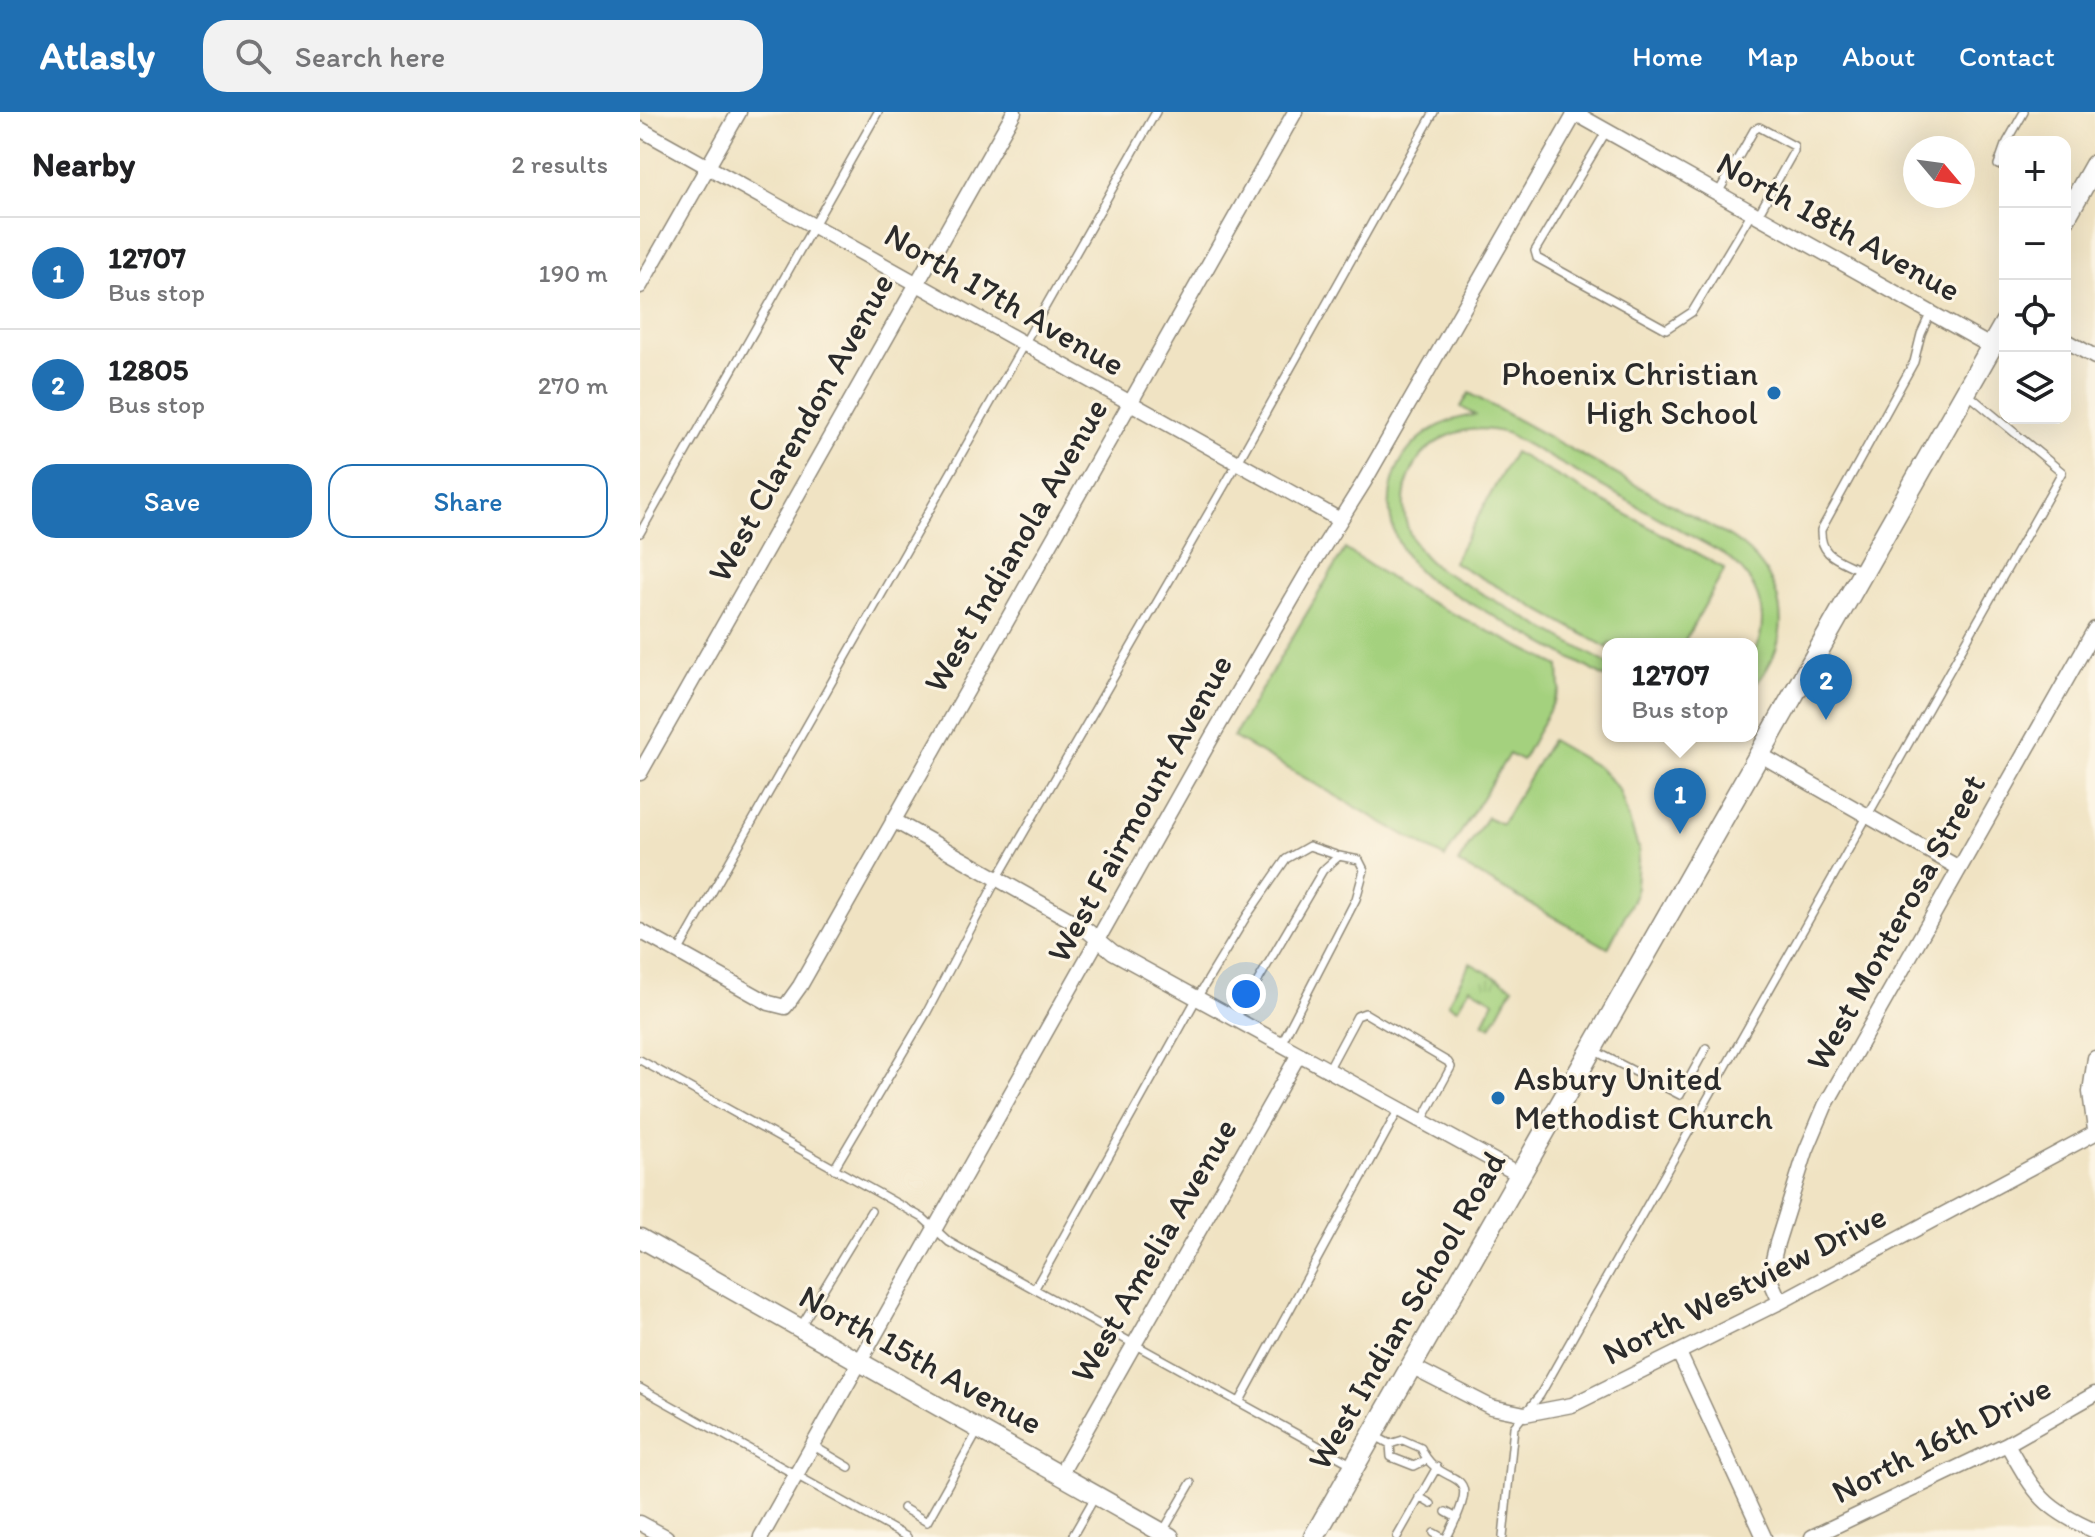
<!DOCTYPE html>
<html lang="en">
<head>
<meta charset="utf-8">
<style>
	body { margin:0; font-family:Itim,sans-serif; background:#f2f2f2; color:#202124 }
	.controls { position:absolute; right:24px; top:24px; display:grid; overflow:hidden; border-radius:16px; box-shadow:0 8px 32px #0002 }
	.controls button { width:72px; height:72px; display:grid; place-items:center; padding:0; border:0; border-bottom:2px solid #e0e0e0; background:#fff; color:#202124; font:40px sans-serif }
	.compass { position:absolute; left:1263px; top:24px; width:72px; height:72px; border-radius:50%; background:#fff; box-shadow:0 8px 32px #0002; rotate:119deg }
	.you { position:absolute; left:606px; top:882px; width:28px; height:28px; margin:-20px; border:6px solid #fff; border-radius:50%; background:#1a73e8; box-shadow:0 0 0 12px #1a73e833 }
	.badge { display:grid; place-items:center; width:52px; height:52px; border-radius:50%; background:#1f6fb2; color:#fff; font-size:26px; font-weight:700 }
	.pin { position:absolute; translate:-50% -66px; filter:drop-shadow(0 2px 4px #0008) }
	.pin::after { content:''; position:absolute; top:42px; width:28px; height:24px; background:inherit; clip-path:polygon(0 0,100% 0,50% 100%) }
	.popup { position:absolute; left:962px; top:526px; width:156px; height:104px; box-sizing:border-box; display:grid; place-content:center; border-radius:16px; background:#fff; filter:drop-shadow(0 2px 6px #0005); font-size:26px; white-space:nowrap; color:#757577 }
	.popup b { font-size:30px; color:#202124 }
	.popup::after { content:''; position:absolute; left:50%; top:100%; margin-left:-16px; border:16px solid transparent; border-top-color:#fff }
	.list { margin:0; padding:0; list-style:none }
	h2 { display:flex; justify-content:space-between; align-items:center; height:104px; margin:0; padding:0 32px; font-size:34px }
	h2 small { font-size:26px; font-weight:400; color:#757577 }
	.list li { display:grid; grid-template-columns:52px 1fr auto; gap:24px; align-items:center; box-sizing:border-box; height:112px; padding:0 32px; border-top:2px solid #e0e0e0 }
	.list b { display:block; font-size:30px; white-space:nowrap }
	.list p { margin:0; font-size:26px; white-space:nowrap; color:#757577 }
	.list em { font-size:26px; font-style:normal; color:#757577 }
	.actions { display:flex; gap:16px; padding:24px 32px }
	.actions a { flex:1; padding:18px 0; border:2px solid #1f6fb2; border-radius:24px; text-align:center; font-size:28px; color:#1f6fb2 }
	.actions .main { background:#1f6fb2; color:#fff }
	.icon { flex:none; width:44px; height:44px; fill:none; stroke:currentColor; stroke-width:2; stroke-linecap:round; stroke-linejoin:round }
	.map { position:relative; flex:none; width:1455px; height:1425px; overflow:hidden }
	header { display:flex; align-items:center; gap:48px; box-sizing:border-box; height:112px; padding:0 40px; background:#1f6fb2; color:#fff }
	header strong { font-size:38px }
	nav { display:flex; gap:44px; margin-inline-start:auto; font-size:28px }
	.search { width:560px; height:72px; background:#f2f2f2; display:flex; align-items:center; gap:20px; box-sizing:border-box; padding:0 28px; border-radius:24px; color:#757577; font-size:30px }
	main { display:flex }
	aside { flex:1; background:#fff }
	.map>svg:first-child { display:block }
</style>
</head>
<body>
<header>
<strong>Atlasly</strong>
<div class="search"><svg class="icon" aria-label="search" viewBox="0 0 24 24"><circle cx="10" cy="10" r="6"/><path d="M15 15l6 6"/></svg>Search here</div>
<nav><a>Home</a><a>Map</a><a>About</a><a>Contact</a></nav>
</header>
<main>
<aside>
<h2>Nearby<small>2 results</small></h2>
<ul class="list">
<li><span class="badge">1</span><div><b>12707</b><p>Bus stop</p></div><em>190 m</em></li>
<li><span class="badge">2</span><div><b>12805</b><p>Bus stop</p></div><em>270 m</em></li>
</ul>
<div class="actions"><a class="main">Save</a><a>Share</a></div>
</aside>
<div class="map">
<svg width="1455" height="1425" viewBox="0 0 1455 1425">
	<defs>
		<pattern id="grass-tufts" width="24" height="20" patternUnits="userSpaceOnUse" patternTransform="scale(2)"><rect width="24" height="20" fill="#a4d17e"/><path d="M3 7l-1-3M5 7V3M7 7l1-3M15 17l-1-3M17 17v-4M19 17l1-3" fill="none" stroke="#8db46d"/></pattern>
	</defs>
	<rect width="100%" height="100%" fill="#fcf5e5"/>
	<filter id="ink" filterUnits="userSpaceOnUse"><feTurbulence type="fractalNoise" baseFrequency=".0125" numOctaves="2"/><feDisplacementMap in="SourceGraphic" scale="16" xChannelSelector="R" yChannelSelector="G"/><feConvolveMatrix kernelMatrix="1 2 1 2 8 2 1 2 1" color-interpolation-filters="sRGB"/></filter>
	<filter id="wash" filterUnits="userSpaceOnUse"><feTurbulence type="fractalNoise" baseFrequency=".006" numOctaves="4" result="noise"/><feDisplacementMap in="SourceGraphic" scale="32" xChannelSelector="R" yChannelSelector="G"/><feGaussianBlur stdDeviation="1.8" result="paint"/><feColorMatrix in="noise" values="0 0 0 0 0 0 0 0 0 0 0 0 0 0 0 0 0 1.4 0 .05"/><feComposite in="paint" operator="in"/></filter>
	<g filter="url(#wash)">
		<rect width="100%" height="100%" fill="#f0e3c3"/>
		<path fill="url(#grass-tufts)" stroke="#687e54" stroke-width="2" d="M830 851 873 875 851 915 843 911 854 889 830 875 817 897 808 891Z"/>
		<path fill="#a4d17e" stroke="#687e54" stroke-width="2" d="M829 281 1090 425C1146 460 1159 527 1112 576 1112 566 1110 553 1113 544 1114 538 1118 533 1120 526 1128 490 1110 459 1080 440L866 321C777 296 725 404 800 458L968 552V567L792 470C719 416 745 315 835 303L821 295Z
			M874 340 1085 457 1043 532H968V536L813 450Z
			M705 437 777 484 919 554 920 578 882 649 869 642 805 746 593 625Z
			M911 628 961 657 979 678 999 738 995 784 968 836 818 751 847 705 862 712Z"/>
	</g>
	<g filter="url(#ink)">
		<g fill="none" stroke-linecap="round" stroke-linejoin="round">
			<defs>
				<path id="service" d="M966 20 895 139 897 146 1026 217 1052 200 1112 100
					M1367 30 1384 0
					M1358 53 1365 33
					M1078 81 1114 18 1119 15 1154 34V39L1118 103
					M0 421 238 0
					M1223 460C1200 447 1180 446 1181 418L1274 250 1281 222 1291 200
					M38 840 516 0
					M595 908 683 758 699 744 719 748 724 758 716 787 641 932
					M953 938 1040 983 1066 936
					M0 948 283 1106 309 1130 713 1353
					M688 958 717 904 725 901 808 950 811 955 782 1009
					M194 1057 287 900 357 767 598 350 794 0
					M395 1176 557 886 606 805 646 747 669 734 699 744
					M161 1214 231 1099
					M0 1276 267 1425
					M600 1289 759 997
					M733 1323 750 1332 763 1328 781 1336C801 1382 849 1346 807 1425
					M750 1332 751 1345 774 1354 786 1348
					M172 1333 209 1355
					M779 1385 791 1392
					M263 1396 287 1410 338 1319
					M806 1400 817 1406
					M522 1421 551 1371
					M794 1421 801 1425
					M432 1425 455 1385
					M757 1425 797 1355
					M863 1425 874 1315 900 1283 1422 360 1329 283"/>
				<path id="minor" d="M933 0 1352 235
					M0 17 700 408
					M0 174 99 0
					M1425 228 1455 245
					M1119 642 1319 756
					M0 661 374 0
					M253 708 443 815 473 840 880 1063
					M0 819 129 891 145 895 160 874 655 0
					M1455 946 1450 980 1455 1018
					M1140 1190 1129 1165 1137 1131 1166 1039 1185 994 1455 517
					M1039 1241 1124 1425
					M771 1254 851 1295 885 1302 932 1293 1140 1190 1455 1021
					M1367 1332C1395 1381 1402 1396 1455 1419
					M420 1363 659 942
					M0 1411 26 1425
					M121 1425 573 623 667 461 724 370 936 0
					M1172 1425 1367 1332 1455 1282"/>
				<path id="tertiary" d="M0 1126 530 1425"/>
				<path id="secondary" d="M1425 106 1455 53
					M674 1425 1365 211"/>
			</defs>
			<use href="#service" stroke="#8e8777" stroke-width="10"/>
			<use href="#minor" stroke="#8e8777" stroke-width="17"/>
			<use href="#tertiary" stroke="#8e8777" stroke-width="21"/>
			<use href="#secondary" stroke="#8e8777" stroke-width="23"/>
			<use href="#service" stroke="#fff" stroke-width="7"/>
			<use href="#minor" stroke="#fff" stroke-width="14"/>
			<use href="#tertiary" stroke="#fff" stroke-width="18"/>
			<use href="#secondary" stroke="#fff" stroke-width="20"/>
		</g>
	</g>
	<g fill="#1f6fb2" stroke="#fcf5e5" stroke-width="3">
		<circle cx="1134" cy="281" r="8"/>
		<circle cx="858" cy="986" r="8"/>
	</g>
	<g text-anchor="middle" stroke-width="6" stroke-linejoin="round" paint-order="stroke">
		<g font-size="34" fill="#2b2b2b" stroke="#fcf5e5">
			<text transform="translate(1199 114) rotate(29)" y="12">North 18th Avenue</text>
			<text transform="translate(365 187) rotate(30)" y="12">North 17th Avenue</text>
			<text transform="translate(160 315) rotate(-61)" y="12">West Clarendon Avenue</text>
			<text transform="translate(375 433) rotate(-60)" y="12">West Indianola Avenue</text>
			<text transform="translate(499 696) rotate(-61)" y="12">West Fairmount Avenue</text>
			<text transform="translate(1255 810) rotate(-61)" y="12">West Monterosa Street</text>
			<text transform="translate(513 1138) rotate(-60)" y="12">West Amelia Avenue</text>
			<text transform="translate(1104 1172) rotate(-27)" y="12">North Westview Drive</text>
			<text transform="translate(766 1198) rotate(-60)" y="12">West Indian School Road</text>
			<text transform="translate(281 1247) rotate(29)" y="12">North 15th Avenue</text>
			<text transform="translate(1301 1327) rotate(-27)" y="12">North 16th Drive</text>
		</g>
		<g font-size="34" fill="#2b2b2b" stroke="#fcf5e5" text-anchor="end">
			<text x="1118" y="273">Phoenix Christian<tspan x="1118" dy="39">High School</tspan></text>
			<text x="874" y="978" text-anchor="start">Asbury United<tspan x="874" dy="39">Methodist Church</tspan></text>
		</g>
	</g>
</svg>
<div class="controls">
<button>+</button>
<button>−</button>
<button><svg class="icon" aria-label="locate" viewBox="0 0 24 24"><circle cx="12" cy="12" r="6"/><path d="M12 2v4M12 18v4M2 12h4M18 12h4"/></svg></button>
<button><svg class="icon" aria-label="layers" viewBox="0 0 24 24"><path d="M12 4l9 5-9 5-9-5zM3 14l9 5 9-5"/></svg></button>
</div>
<svg class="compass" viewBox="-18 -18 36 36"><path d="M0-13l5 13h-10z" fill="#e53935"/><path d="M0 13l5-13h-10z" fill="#757577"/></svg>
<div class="you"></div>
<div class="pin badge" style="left:1040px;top:722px">1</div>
<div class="popup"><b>12707</b>Bus stop</div>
<div class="pin badge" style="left:1186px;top:608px">2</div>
</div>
</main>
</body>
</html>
